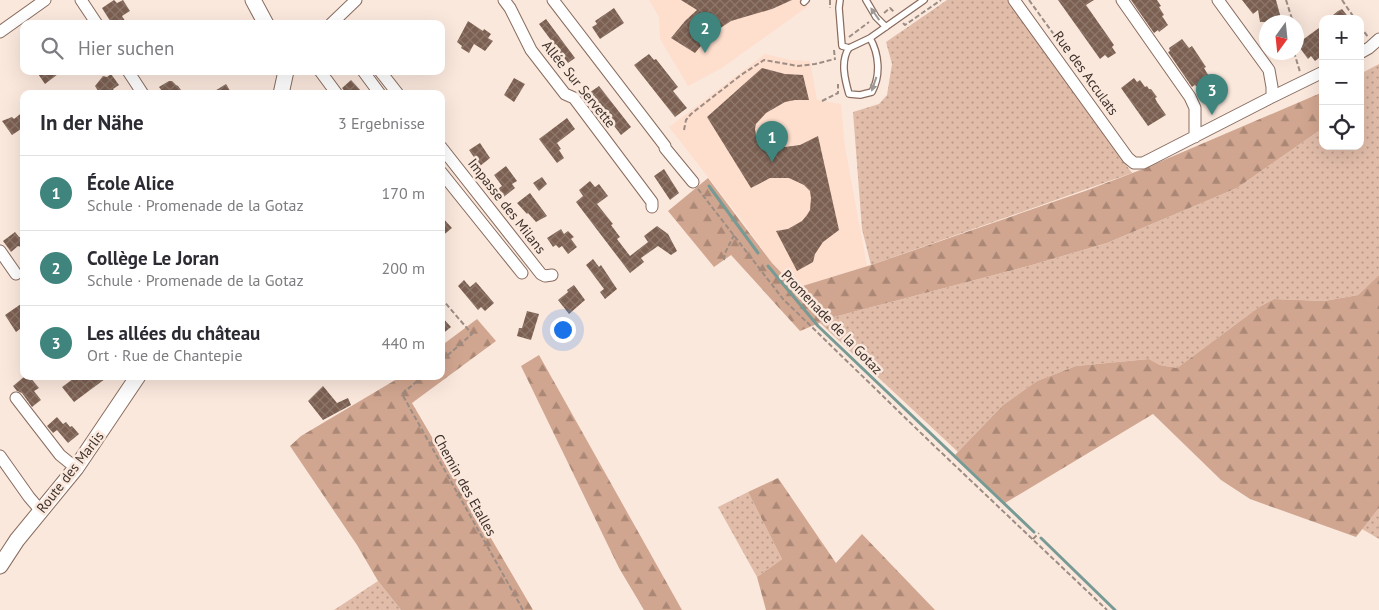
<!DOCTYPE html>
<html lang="de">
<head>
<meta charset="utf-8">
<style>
	body { margin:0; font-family:"PT Sans",sans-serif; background:#f2f2f3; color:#2b2b33 }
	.controls { position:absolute; right:15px; top:15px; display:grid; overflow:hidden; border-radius:10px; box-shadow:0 5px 20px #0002 }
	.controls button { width:45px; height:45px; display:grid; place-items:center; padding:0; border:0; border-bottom:1px solid #e1e1e2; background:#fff; color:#2b2b33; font:25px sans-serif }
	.compass { position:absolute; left:1259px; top:15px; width:45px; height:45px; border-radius:50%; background:#fff; box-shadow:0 5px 20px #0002; rotate:195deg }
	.you { position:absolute; left:562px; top:329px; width:18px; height:18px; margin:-12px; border:4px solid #fff; border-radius:50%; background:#1a73e8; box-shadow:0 0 0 8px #1a73e833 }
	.badge { display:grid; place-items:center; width:32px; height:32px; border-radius:50%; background:#3f857d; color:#fff; font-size:16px; font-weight:700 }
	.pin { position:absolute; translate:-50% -41px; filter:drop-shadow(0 1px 2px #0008) }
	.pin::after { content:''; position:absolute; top:26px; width:18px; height:15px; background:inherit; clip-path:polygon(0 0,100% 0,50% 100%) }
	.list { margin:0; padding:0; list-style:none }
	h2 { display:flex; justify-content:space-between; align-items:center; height:65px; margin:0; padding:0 20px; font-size:21px }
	h2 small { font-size:16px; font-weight:400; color:#7c7c81 }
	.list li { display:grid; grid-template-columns:32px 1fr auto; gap:15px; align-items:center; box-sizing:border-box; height:75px; padding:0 20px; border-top:1px solid #e1e1e2 }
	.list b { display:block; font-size:19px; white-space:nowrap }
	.list p { margin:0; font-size:16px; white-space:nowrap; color:#7c7c81 }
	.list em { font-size:16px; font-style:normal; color:#7c7c81 }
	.icon { flex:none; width:28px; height:28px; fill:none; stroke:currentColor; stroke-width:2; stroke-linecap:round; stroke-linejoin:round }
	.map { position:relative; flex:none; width:1379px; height:610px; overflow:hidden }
	.search { position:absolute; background:#fff; box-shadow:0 5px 20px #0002; left:20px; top:20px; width:425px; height:55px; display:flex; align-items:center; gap:12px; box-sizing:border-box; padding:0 18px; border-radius:10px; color:#7c7c81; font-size:19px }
	.panel { position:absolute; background:#fff; box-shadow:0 5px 20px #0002; left:20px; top:90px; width:425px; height:290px; border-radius:10px }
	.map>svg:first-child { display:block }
</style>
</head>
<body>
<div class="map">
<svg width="1379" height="610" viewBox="0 0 1379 610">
	<defs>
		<pattern id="grass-dots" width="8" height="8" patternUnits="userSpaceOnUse" patternTransform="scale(1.25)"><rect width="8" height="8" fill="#e1bca9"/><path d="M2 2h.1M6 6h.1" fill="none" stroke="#b8998a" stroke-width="1.8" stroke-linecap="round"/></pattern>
		<pattern id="forest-firs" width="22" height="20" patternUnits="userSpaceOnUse" patternTransform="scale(1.25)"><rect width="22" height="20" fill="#d1a690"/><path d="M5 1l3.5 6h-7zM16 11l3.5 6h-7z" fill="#ab8876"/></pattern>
		<pattern id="building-cross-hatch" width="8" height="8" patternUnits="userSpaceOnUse" patternTransform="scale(1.25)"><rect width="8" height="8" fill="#7b5f51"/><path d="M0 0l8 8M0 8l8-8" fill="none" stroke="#8e786c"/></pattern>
	</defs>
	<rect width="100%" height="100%" fill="#fbe8dd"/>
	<path fill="#fedecd" d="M649 0H806L807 7 722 68 688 86 660 39 659 17Z
		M765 54 791 60 810 61 817 100 841 104 845 147 867 266 795 288 772 263 744 223 669 127Z"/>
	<path fill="url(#grass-dots)" d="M947 0H1008L1132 173 871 265 862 229 853 112 879 104 887 95 892 64 886 42Z
		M1379 64V275L1358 295 1324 301 1274 299 1259 307 1177 368 1160 365 1149 359 1076 366 1037 381 1003 405 958 452 820 323 834 317 1032 265 1107 243 1237 188 1323 128V146H1360V74Z
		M748 492 782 559 757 577 718 507Z
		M1379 508V539L1362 529Z
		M378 581 401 610H334Z"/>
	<path fill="url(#forest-firs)" d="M1323 92V128L1237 188 1107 243 1032 265 834 317 800 331 731 255 714 267 668 211 708 178 772 263 796 288 871 265 1085 191 1143 169Z
		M1379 275V508L1356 537 1250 499 1221 480 1153 414 1005 503 955 455 1003 405 1037 381 1076 366 1149 359 1160 365 1177 368 1259 307 1274 299 1324 301 1358 295Z
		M477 319 496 341 412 403 533 610H401L378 581 357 545 290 446 301 436 402 376H441V346Z
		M539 355 682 610H644L619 568 521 366Z
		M778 478 836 563 862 534 935 610H766L757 577 782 559 748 492Z"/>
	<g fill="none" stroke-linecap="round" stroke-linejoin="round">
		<path stroke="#779b94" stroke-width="3" d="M709 186 758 253
			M768 266 818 326 1034 532
			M1041 538 1115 610"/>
	</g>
	<path fill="url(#building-cross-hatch)" d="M114 0 117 3 123 0 130 11 122 16 127 24H112L102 8Z
		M681 0H792L772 9 731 21 710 35 695 53 671 38 685 21 697 10Z
		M1058 0H1094L1086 5 1114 45 1112 47 1116 53 1108 58 1105 55 1100 59Z
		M1131 0H1157L1161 6 1159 7 1164 15 1162 16 1168 25 1159 32 1158 30 1154 33Z
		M1242 0H1276L1282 22H1260L1258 10 1253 14Z
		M614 8 624 23 600 39 592 27 597 24 595 21Z
		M1342 9 1350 19H1328L1338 11Z
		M546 19 575 58 568 63 539 24Z
		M468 21 483 31 484 29 491 34 488 38 493 41 485 51 474 44 469 53 461 48 462 46 457 42Z
		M1323 25V55L1315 61 1311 56 1308 59 1297 44Z
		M1182 39 1189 48 1192 46 1206 67 1204 68 1210 78 1197 87 1195 85 1192 87 1168 52 1170 51 1169 48Z
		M649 54 654 60 656 59 678 87 673 91 687 108 675 117 634 65Z
		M762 68 785 74 803 75 809 100H795L785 102 766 113 756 124 755 129 756 135 763 143 773 147H785L800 145 818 136 839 230 823 242 815 254 813 262 797 271 776 231 788 229 802 221 807 215 810 210 811 198 810 191 804 185 789 178H770L751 188 707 117Z
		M36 71H62L45 84Z
		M111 74 119 85 113 89 116 94H100L95 86 103 76 107 77Z
		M514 78 525 84 514 102 504 95Z
		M1134 78 1137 82 1140 80 1145 87 1147 86 1149 89H1151L1157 97 1155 98 1157 102 1166 115 1148 126 1121 88Z
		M351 80 364 94H347L342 88Z
		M169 81H172L176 85 178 86 184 94H164L159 87Z
		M226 84 232 94H210Z
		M599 86 631 127 621 135 589 93Z
		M24 111V127L12 135 2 121 12 117 14 119Z
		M567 118 575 129 557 143 561 149 559 150 564 158 557 163 539 139Z
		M480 143 490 158 480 166 469 150Z
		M506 166 517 181 512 184 515 188 501 199 495 191 502 186 494 175Z
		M664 169 679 193 670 200 654 176Z
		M542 177 547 184 539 191 533 183Z
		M590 181 595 187 599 184 608 196 597 204 613 224 611 225 620 237 617 239 630 256 648 242 644 236 657 226 668 234 677 251 671 255 658 246 641 258 644 262 630 273 576 202 583 196 579 190Z
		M530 193 547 216 536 222 528 213 527 214 517 203Z
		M441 216 452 228 441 237Z
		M561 229 564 234 568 231 574 237 571 239 577 247 568 254 562 246 559 248 556 245 553 247 547 238Z
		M15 232 19 237 23 238 21 247 18 246 11 252 3 241Z
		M593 259 599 267 601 265 617 289 605 299 600 292 604 289 586 265Z
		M464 280 470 287 476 282 494 303 485 311 481 307 478 310 458 286Z
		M574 285 585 300 569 314 558 300 568 292 567 290Z
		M21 304 24 309V326L16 332 5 315Z
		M527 311 539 314 531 340 517 336 519 328H522Z
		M441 316 451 327 441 335Z
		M25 376H29L39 388 34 391 41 400 32 407 22 393 17 391 13 386Z
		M77 376H109L74 402 62 387Z
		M323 386 337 403 348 398 351 405 323 420 308 401Z
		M57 417 63 424 66 422 70 427 72 426 79 434 68 443 57 430 53 433 47 426Z"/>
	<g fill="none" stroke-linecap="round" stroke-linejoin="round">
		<defs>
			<path id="service" d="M840 0 839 8 842 46 849 48 870 38 924 0
				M866 0 876 17 886 27
				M804 2 806 0
				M849 48C840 61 845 80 849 94L860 95 872 92C881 75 879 54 870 38"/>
			<path id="minor" d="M81 0 97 24
				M504 0 510 8 531 50 565 94 574 98 652 202V207
				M553 0 665 146V148L693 182
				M1014 0 1128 158 1134 163H1143L1151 159 1272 97 1323 72
				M1122 0 1190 97 1195 108V137
				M1218 0 1269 70 1272 87V97
				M331 24 356 0
				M0 32 45 0
				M1360 53 1369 48 1379 39
				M128 71 143 94
				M320 71 337 94
				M363 71 380 94
				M380 71 398 94
				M441 147 541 274 545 276 552 275
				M441 172 522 273
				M0 251 16 274
				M16 398 60 455 76 468
				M0 456 29 497 41 511"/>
			<path id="tertiary" d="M253 0 266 24
				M281 94 286 71
				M0 566 17 540 76 468 138 376"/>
		</defs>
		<use href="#service" stroke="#896c5e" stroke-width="8"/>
		<use href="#minor" stroke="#896c5e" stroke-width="13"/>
		<use href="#tertiary" stroke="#896c5e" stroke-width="17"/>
		<path stroke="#9c8c83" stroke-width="2" stroke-dasharray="5 2.5" stroke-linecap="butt" d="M830 0V8
			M1029 0 1094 90
			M1286 0 1293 22
			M1342 0 1355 19
			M884 13 890 8 894 12
			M903 23 905 25 941 0
			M1360 26 1368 37
			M849 37 869 22
			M834 50 835 60
			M1294 52 1300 72
			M822 101 838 93V84
			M684 130 686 120 691 114 741 75 764 60 798 66 815 64 835 59
			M698 189 783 299 925 437 1107 610
			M724 260 725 253 734 235
			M441 298 472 334 441 361
			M423 376 402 394 523 610
			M1033 539 1039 533"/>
		<use href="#service" stroke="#fff" stroke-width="5.5"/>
		<use href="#minor" stroke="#fff" stroke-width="11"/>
		<use href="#tertiary" stroke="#fff" stroke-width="15"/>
	</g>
	<defs><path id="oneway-solid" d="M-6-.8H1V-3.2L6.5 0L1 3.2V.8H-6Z" transform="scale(1.25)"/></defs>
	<g fill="#9e9894">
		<use href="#oneway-solid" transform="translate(875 14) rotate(-125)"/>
		<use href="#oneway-solid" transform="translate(874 84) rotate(109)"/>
	</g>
	<g text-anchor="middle" stroke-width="5" stroke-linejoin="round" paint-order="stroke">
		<g font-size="14" fill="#3d312a" stroke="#fbe8dd">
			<text transform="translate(1086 73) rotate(54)" y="5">Rue des Acculats</text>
			<text transform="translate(579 84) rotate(51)" y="5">Allée Sur Servette</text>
			<text transform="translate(507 206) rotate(52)" y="5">Impasse des Milans</text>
			<text transform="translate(832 322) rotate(46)" y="5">Promenade de la Gotaz</text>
			<text transform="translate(70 472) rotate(-52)" y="5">Route des Marlis</text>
			<text transform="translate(465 485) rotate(61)" y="5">Chemin des Etalles</text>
		</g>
	</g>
</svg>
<div class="controls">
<button>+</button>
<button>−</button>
<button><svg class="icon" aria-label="locate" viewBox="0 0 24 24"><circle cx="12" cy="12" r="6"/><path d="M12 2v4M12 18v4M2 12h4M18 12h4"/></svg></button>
</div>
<svg class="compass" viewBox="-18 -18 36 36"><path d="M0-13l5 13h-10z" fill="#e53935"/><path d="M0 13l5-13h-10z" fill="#7c7c81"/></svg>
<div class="you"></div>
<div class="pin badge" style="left:772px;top:162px">1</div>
<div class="pin badge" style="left:705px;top:53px">2</div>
<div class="pin badge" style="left:1212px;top:115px">3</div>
<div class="search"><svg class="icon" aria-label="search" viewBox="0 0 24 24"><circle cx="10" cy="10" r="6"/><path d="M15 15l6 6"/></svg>Hier suchen</div>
<section class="panel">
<h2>In der Nähe<small>3 Ergebnisse</small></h2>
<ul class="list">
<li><span class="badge">1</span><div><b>École Alice</b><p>Schule · Promenade de la Gotaz</p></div><em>170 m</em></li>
<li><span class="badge">2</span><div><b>Collège Le Joran</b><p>Schule · Promenade de la Gotaz</p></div><em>200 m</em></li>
<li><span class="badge">3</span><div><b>Les allées du château</b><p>Ort · Rue de Chantepie</p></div><em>440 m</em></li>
</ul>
</section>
</div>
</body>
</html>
